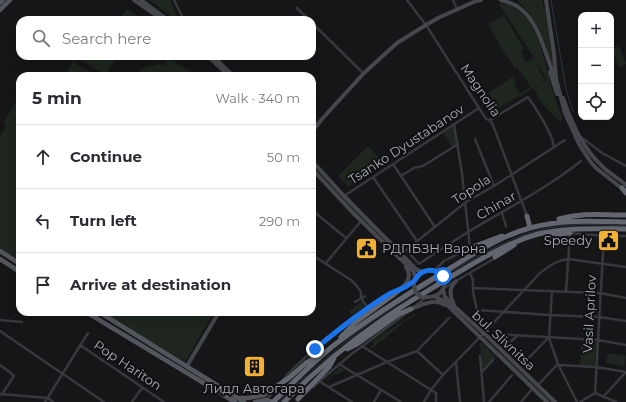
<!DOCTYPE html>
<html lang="en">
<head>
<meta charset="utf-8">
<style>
	body { margin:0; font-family:Montserrat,sans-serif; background:#f2f2f3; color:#2b2b33 }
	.controls { position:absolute; right:12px; top:12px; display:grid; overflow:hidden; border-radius:8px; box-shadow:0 4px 16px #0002 }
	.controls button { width:36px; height:36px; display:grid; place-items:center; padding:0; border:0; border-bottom:1px solid #e1e1e2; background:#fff; color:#2b2b33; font:20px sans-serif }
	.stop { position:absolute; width:12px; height:12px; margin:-9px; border:3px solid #1a73e8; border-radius:50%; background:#fff }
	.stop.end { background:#1a73e8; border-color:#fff; box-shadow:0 1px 4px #0008 }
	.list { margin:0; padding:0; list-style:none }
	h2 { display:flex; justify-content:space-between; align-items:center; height:52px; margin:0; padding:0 16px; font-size:17px }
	h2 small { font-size:13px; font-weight:400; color:#7c7c81 }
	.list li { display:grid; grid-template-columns:26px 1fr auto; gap:12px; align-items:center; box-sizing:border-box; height:64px; padding:0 16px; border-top:1px solid #e1e1e2 }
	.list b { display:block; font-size:15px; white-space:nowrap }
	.list em { font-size:13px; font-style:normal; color:#7c7c81 }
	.icon { flex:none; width:22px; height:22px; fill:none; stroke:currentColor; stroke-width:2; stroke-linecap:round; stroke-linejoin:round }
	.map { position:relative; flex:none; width:626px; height:402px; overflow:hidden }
	.search { position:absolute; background:#fff; box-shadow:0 4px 16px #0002; left:16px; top:16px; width:300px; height:44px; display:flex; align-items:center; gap:10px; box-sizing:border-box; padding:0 14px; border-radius:12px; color:#7c7c81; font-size:15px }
	.panel { position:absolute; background:#fff; box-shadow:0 4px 16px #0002; left:16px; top:72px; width:300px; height:244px; border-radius:12px }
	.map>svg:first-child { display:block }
</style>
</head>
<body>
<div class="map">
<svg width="626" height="402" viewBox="0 0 626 402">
	<rect width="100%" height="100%" fill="#161618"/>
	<path fill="#1e261f" d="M149 0H170L179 20H176Z
		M517 0H542L546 15 554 70 538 28 529 13Z
		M499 4C507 4 514 6 521 12 538 26 545 64 551 85 554 96 558 106 562 117L561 123 545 107 533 88 547 80 536 62 540 72 545 80 519 97 518 96 494 111 489 101 492 99 488 93 513 77 516 82 514 84 520 94 531 87 517 67 515 68 502 49 488 24 504 15 524 49 521 52 526 62 534 58Z
		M127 9 143 20H119Z
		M619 46 626 63V64L619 67 612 49Z
		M73 56H117L106 75Z
		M169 58 196 75 195 76H136C140 68 147 65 157 65L158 63 164 66Z
		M73 62 96 76H65Z
		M20 96V262L0 250V136L6 127 3 123Z
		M454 125 458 144 452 147 442 132Z
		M368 146 385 164 348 187 338 176Z
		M312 163 378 231 375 234 312 169Z
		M361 302 364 304 363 307 352 315 349 311Z
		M102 312H214L185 362Z
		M416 313H418L403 323 382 341 381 340 372 349 370 347 374 344 372 341Z
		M581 341 596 342 595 366 580 365Z
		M480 342 496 357 482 372Z
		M499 351 553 402H547L498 352Z
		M608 353 626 356 624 367 606 363Z
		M340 367 346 371 332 376 326 382 325 381Z"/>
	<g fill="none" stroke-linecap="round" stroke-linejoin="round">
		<path stroke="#2c353c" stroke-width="1" d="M551 0 566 89 573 111
			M444 276C482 254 517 231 562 226 583 223 605 225 626 226
			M418 291 441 278
			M279 402C320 361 365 323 416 293"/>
		<path stroke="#37383d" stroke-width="2.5" d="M174 0 184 20
			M407 0 426 25 479 108 486 119 490 120 493 125 527 216
			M453 0 457 9
			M297 8 309 20
			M312 23 363 73
			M490 120 528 97C537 110 552 132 554 147
			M581 137 602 153 626 166
			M475 139 494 186
			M565 140 494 186 466 202 406 250 419 264C435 253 452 242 468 232 506 209 546 189 581 161
			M393 164 435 227
			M401 176 414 168 423 166 458 144
			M373 177 417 241
			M344 196 479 108
			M312 210 346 238
			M502 213 506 226
			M312 255 351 280 356 285 361 292V298L368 308
			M326 263 361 221
			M434 271 444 261 470 248 462 173 454 125
			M470 273 473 280V292L477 310 550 315 599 317 626 321
			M403 288 415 280
			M444 288 495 258
			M473 288 600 293 626 298
			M552 291 549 338 558 364 577 402
			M566 292 570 233 604 236H626
			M355 302 365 296
			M415 306 425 298
			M0 320 22 322
			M0 331 104 402
			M493 334 598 340 626 345
			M508 344 517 336
			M80 345 164 402
			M362 346 431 390 436 393V402
			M417 351 443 375
			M480 356 484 402
			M525 362 548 338
			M456 363 460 402
			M339 364 401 402
			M0 365 12 374 14 376 2 394
			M559 365 596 367 626 372
			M482 372 493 360
			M283 380C294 366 308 355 322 343 344 325 367 306 393 292
			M319 381 352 402
			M538 385 558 364
			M313 387 349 356 408 312
			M329 387 387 362 417 351 449 318
			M595 393 604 236
			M595 393 616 402
			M0 394 48 398 53 402
			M603 397 626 372
			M266 399 269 397 276 388
			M45 402 88 333
			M132 402 142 388
			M374 402 381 390
			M424 402 431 390 443 375 484 333 540 273C549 266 557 260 568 259L626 267
			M489 402 512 375
			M521 402 533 388
			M580 402 595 393"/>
		<path stroke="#45474d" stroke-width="4" d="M134 0 163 20
			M141 0 168 20
			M501 0C508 2 515 4 521 9 538 22 545 53 553 73L555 77
			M546 0 554 54 556 79 565 113 579 144 590 161 596 168 624 190
			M208 56 229 76
			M213 56 233 76
			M550 72 557 94
			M563 98C572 124 583 149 604 168 611 174 619 179 626 185
			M312 132 322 119 364 73 397 43 426 25 438 18 476 1 481 0
			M312 161 344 196 410 263 417 270 423 272
			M312 169 353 213 413 271 416 279
			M415 280C419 271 427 269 436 271
			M400 289C408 283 412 276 406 267
			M443 290 445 297 455 307 489 338 555 402
			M434 296 442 300 547 402
			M422 297C433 298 443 295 445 283
			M454 305C450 295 448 289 456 281
			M413 308C425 304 434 298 445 305
			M187 366 219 312"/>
		<path stroke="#53555c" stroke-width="4.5" d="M0 3 3 0
			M0 10 10 0
			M0 251 20 264
			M0 259 20 272
			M86 312 235 402
			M99 312 244 402
			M240 398H248L264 395 278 385
			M255 402 266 400 273 402"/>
		<path stroke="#63666e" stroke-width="5" d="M622 188 626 193
			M527 216 530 228
			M559 219C583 212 602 215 626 215
			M550 235 570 233
			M470 248 502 236
			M495 257 514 245
			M341 337 356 322 393 295 399 290
			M347 349 357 344 399 314 411 309
			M280 384 289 378 306 363 317 356
			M298 399 329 367 334 358
			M273 402C293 383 312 363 333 346 370 317 409 293 449 269 475 253 500 236 530 228 561 219 593 221 626 222
			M284 402C314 372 347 344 382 320 403 305 426 292 449 278 477 261 506 243 538 234 567 227 596 229 626 229"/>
		<path stroke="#45474d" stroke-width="4" d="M436 271 442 274 445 283
			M414 284C414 290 417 295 422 297"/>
	</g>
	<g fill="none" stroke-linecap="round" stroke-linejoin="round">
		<path stroke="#1a73e8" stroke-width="5" d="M315 349C339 329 364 309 391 293 397 290 403 289 408 285 410 284 413 282 415 280 418 276 419 273 423 272 430 269 438 270 443 276"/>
	</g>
	<defs>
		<symbol id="civic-square" viewBox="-11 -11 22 22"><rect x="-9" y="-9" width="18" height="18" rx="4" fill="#f2b134" stroke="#111113"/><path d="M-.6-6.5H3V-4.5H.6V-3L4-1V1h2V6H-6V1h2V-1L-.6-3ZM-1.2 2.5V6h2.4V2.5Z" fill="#111"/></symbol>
		<symbol id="building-square" viewBox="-11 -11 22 22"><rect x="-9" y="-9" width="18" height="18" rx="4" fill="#f2b134" stroke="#111113"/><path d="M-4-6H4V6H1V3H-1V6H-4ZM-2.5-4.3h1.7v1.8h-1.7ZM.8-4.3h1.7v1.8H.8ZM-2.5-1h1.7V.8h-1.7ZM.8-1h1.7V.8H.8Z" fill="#111"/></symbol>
	</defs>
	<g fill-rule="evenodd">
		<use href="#civic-square" x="596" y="228" width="25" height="25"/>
		<use href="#civic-square" x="354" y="236" width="25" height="25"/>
		<use href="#building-square" x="242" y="354" width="25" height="25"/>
	</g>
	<g text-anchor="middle" stroke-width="4" stroke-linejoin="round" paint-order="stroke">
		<g font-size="13" fill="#a8adb8" stroke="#111113">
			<text transform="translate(481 90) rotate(56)" y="5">Magnolia</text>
			<text transform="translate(406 144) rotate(-33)" y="5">Tsanko Dyustabanov</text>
			<text transform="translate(471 189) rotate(-33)" y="5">Topola</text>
			<text transform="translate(496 205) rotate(-30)" y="5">Chinar</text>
			<text transform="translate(589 314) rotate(-87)" y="5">Vasil Aprilov</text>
			<text transform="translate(504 340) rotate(43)" y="5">bul. Slivnitsa</text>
			<text transform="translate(128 365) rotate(34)" y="5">Pop Hariton</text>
		</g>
		<g font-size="13" fill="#a8adb8" stroke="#111113" text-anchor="end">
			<text x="592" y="245">Speedy</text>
			<text x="382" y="253" text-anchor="start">РДПБЗН Варна</text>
			<text x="254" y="393" text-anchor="middle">Лидл Автогара</text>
		</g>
	</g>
</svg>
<div class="controls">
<button>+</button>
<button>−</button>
<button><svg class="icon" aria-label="locate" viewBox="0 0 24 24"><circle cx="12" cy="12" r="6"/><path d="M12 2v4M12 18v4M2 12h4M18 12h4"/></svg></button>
</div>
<div class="stop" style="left:443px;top:276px"></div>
<div class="stop end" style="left:315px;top:349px"></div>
<div class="search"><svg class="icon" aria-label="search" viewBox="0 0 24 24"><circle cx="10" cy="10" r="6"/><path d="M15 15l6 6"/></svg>Search here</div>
<section class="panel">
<h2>5 min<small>Walk · 340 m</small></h2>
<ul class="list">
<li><svg class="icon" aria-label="ahead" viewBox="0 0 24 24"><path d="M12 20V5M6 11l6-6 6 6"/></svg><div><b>Continue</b></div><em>50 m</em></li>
<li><svg class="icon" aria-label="left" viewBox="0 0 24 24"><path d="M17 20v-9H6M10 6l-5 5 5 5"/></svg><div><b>Turn left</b></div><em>290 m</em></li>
<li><svg class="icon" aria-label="arrive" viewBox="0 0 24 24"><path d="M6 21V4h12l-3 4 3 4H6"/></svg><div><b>Arrive at destination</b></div></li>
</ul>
</section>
</div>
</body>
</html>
